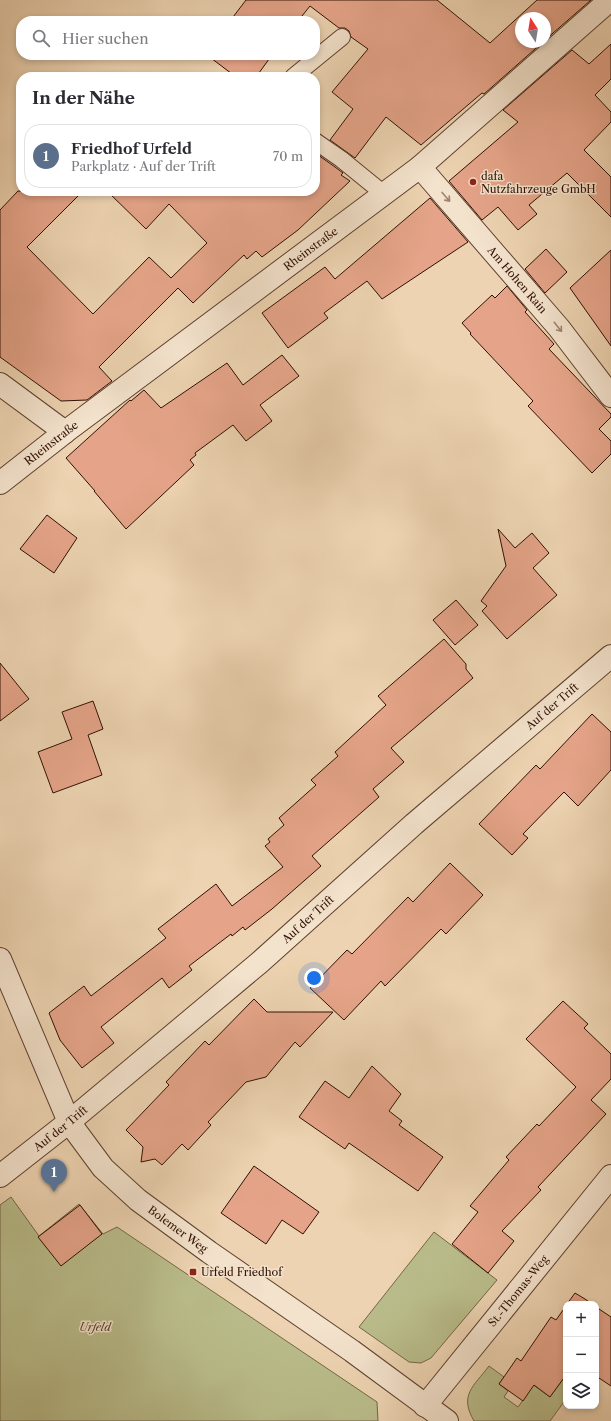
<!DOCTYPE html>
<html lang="de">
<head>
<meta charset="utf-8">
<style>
	body { margin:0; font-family:"Libre Caslon Text",serif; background:#f2f2f3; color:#2b2b33 }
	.controls { position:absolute; right:12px; bottom:12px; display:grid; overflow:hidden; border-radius:8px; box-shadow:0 2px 6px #0003 }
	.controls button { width:36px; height:36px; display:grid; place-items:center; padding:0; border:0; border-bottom:1px solid #e1e1e2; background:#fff; color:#2b2b33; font:20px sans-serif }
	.compass { position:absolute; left:515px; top:12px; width:36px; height:36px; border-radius:50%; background:#fff; box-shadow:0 2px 6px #0003; rotate:348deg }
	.you { position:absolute; left:314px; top:978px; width:14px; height:14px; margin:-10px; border:3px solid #fff; border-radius:50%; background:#1a73e8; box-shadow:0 0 0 6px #1a73e833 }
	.badge { display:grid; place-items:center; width:26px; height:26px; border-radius:50%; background:#8f2418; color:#fff; font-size:13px; font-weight:700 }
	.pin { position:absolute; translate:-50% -33px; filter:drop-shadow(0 1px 2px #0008) }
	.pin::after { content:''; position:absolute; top:21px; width:14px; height:12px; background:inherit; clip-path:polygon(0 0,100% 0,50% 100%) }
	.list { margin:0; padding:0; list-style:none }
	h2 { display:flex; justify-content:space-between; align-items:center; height:52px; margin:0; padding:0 16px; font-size:17px }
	h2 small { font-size:13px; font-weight:400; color:#7c7c81 }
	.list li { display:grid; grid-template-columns:26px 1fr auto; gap:12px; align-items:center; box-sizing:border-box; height:64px; margin:0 8px 8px; padding:0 8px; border:1px solid #e1e1e2; border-radius:16px }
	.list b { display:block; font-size:15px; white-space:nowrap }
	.list p { margin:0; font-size:13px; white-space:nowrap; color:#7c7c81 }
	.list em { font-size:13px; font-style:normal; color:#7c7c81 }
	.icon { flex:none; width:22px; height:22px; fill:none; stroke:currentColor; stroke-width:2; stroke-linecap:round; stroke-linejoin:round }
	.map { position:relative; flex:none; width:611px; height:1421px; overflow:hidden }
	.search { position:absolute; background:#fff; box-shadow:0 2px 6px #0003; left:16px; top:16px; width:304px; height:44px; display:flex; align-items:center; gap:10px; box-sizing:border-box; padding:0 14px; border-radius:16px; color:#7c7c81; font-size:15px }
	.panel { position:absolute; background:#fff; box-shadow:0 2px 6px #0003; left:16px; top:72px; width:304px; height:124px; border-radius:16px }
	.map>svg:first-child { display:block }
</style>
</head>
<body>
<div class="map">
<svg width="611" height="1421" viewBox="0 0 611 1421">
	<rect width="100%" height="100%" fill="#edd3b1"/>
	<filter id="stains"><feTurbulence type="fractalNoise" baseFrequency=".005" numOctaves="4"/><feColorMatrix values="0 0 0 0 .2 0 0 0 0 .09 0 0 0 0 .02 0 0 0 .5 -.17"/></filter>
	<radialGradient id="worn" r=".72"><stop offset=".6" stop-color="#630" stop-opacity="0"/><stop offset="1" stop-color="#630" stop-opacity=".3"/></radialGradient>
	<path fill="#b9bc8a" stroke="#746647" d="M11 1197 39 1236 79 1204 103 1234 117 1227 377 1402 378 1421H0V1205Z
		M434 1232 497 1280 431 1358 421 1363 409 1362 359 1327Z
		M489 1366 504 1377 499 1384 508 1391 504 1397 518 1407 526 1396 532 1384 550 1397 566 1375V1399L550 1421H474C459 1395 473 1387 489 1366Z"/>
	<path fill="#e5a489" stroke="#301004" d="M246 0H437L490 43 537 0H591L545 40V18H521V42H543L484 94 482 93 421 145 386 117 355 158 330 140 353 109 332 92 368 49 351 37 349 31 345 28H339L310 6 298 21H230Z
		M611 44V79L595 95 611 112V122L584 150 611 177V217L567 173 529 205 537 214 518 230 498 207 482 220 449 181 518 122 503 110 572 50 589 64Z
		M207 55H272L256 77H236Z
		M315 155 317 156 318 155 335 167 343 173 341 175 350 181 298 230 262 257 256 251 247 259 244 255 193 303 178 288 99 367 112 381 87 400 61 401 0 357V210L18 191H83L27 247 93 314 149 257 171 278 207 243 169 204 146 229 107 191H315Z
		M430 198 468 242 382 299 367 281 324 313 328 318 288 348 262 313 325 267 335 279Z
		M546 249 567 272 545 293 525 269Z
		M611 250V346L570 288Z
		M507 286 527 310 525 312 554 344 549 349 611 414V417L599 429 611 441V454L592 473 528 406 533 401 470 334 471 333 462 323 492 295 495 298Z
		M282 355 299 376 260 405 272 421 246 441 233 425 195 453 196 455 190 460 194 465 126 529 94 491H95L66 458 130 400 131 401 144 390 161 408 227 363 243 385Z
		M47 515 77 538 54 573 20 549Z
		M498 529 515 548 532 533 549 553 533 568 557 595 507 639 482 611 487 606 481 601 506 566Z
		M456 600 478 625 455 645 433 620Z
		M444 639 466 664V669L473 678 391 748 404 762 373 789 379 797 312 856 321 866 272 909 245 930 243 927 232 936 231 934 189 966 192 970 169 988 162 978 101 1027 114 1043 82 1068 60 1040 49 1013 84 986 91 996 166 938 158 929 216 884 232 906 283 867 265 846 270 842 268 839 284 825 279 818 316 785 311 780 338 756 335 752 386 705 378 696Z
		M0 663 29 699 0 721Z
		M93 701 103 729 88 735 102 775 53 793 38 752 72 739 62 712Z
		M592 714 611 732V770L578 806 564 792 523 834 528 838 512 855 479 824 536 765 540 769Z
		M450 863 483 895 446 934 441 929 385 986 381 981 344 1020 310 988 347 950 352 954 408 897 413 902Z
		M254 999 267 1012H333L300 1047 295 1042 266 1077 246 1082 208 1122 211 1125 188 1150 182 1144 162 1165 155 1159 141 1162 143 1147 126 1130 169 1085 166 1082 205 1041 209 1045Z
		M563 1001 588 1024 584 1028 611 1054V1079L591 1100 606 1114 538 1187 541 1190 502 1231 514 1241 488 1273 452 1244 478 1212 470 1206 509 1160 506 1157 537 1124 539 1126 576 1087 526 1039Z
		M372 1066 401 1094 389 1111 402 1121 399 1125 443 1157 418 1191 349 1143 345 1149 299 1117 325 1081 349 1098Z
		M254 1166 319 1212 303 1234 282 1220 266 1244 221 1213Z
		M80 1205 102 1234 61 1266 38 1237Z
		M575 1293 585 1299 592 1304H567Z
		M566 1306V1375L550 1397 534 1385 523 1401 499 1384 517 1358 521 1361 551 1317 556 1320Z
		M596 1307 611 1317V1386L596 1376Z"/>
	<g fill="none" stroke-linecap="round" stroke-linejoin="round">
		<defs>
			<path id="lane" d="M293 77 342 37
				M315 141 341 159 384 194"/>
			<g id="street">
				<path id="s1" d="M420 167 559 328 611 396"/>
				<path d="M0 384 65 432"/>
				<path id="s2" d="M0 483 65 432 420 167 610 0"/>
				<path id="s3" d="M0 959 69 1122 103 1168 138 1200 209 1252 352 1351 447 1421"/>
				<path id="s4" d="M0 1176 69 1122 259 963 414 824 611 656"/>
				<path id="s5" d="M425 1406 611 1176"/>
			</g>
		</defs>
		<use href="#lane" stroke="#5f412f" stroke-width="18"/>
		<use href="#street" stroke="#5f412f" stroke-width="24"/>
		<use href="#lane" stroke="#f3e2cc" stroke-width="16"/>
		<use href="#street" stroke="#f3e2cc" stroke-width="22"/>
	</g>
	<defs><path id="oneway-shaft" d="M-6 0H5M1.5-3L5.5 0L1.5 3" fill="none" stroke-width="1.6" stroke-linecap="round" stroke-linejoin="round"/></defs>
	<g stroke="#9b8472">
		<use href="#oneway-shaft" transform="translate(446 197) rotate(49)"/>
		<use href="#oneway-shaft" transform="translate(558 327) rotate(51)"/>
	</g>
	<g fill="#8f2418" stroke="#f3e2cc" stroke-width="1.5">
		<circle cx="473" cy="182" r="4"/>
		<rect x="189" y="1268" width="8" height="8" rx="2"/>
	</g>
	<g text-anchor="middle" stroke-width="3" stroke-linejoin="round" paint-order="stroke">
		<g font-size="11" fill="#301004" stroke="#f3e2cc" text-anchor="start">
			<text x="481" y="180">dafa<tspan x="481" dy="13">Nutzfahrzeuge GmbH</tspan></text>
			<text x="201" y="1276">Urfeld Friedhof</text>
		</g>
		<g font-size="11" fill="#301004" stroke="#f3e2cc">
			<text dy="4" stroke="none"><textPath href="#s2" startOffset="389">Rheinstraße</textPath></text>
			<text dy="4" stroke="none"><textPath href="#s1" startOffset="149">Am Hohen Rain</textPath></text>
			<text dy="4" stroke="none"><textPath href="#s2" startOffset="65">Rheinstraße</textPath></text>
			<text dy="4" stroke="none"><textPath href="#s4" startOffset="725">Auf der Trift</textPath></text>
			<text dy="4" stroke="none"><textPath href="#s4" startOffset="401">Auf der Trift</textPath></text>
			<text dy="4" stroke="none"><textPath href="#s4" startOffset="77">Auf der Trift</textPath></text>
			<text dy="4" stroke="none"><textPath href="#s3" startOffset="331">Bolemer Weg</textPath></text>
			<text dy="4" stroke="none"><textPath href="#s5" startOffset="148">St.-Thomas-Weg</textPath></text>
		</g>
		<g font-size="11" font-style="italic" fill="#59442c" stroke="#f3e2cc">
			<text x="95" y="1331">Urfeld</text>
		</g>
	</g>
	<rect width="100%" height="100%" filter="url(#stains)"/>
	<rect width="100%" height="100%" fill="url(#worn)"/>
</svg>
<div class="controls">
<button>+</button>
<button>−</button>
<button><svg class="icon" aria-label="layers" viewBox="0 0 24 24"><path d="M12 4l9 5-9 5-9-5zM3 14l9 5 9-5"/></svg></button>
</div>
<svg class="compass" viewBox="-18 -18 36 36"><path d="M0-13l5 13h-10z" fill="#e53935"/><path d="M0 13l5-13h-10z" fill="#7c7c81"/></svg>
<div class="you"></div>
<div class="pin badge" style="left:54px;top:1192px;background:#5c6f8a">1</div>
<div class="search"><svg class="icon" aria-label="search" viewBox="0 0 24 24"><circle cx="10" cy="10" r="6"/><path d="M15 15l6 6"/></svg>Hier suchen</div>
<section class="panel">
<h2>In der Nähe<small></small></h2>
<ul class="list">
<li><span class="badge" style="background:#5c6f8a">1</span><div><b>Friedhof Urfeld</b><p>Parkplatz · Auf der Trift</p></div><em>70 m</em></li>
</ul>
</section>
</div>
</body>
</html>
